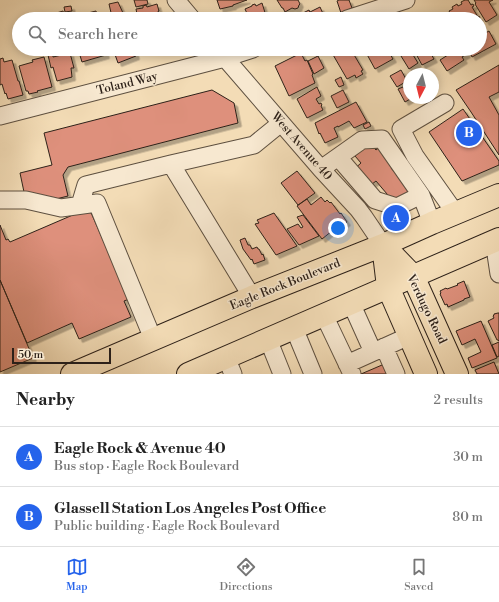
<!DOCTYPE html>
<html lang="en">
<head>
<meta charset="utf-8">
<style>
	body { margin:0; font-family:"Libre Bodoni",serif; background:#f2f2f2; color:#222 }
	.compass { position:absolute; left:403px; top:68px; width:36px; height:36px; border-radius:50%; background:#fff; box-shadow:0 2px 10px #0003; rotate:187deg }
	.scale { position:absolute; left:12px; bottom:10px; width:99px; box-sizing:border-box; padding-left:4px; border:2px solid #2d2119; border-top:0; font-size:11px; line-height:14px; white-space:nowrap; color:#2d2119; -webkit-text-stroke:3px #f7e8d0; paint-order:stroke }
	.you { position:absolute; left:338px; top:228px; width:14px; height:14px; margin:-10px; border:3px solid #fff; border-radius:50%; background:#1a73e8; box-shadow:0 0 0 6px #1a73e833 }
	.badge { display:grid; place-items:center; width:26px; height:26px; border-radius:50%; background:#2563eb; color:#fff; font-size:13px; font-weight:700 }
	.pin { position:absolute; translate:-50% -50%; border:2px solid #fff; box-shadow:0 1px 4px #0006 }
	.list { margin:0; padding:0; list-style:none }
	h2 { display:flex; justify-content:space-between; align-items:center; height:52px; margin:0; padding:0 16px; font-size:17px }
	h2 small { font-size:13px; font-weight:400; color:#767676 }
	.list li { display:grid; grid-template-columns:26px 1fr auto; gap:12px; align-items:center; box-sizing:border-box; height:60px; padding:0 16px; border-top:1px solid #e0e0e0 }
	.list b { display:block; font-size:15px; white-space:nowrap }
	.list p { margin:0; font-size:13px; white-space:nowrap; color:#767676 }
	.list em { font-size:13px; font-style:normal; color:#767676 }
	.icon { flex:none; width:22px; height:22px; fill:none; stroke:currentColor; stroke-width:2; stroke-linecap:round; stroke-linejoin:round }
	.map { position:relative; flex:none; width:499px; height:374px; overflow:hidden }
	.search { position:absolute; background:#fff; box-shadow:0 2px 10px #0003; left:12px; right:12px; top:12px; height:44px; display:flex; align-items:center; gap:10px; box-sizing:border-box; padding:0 14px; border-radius:22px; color:#767676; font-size:15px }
	.sheet { height:172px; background:#fff }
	nav { display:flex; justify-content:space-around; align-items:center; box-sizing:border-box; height:56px; border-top:1px solid #e0e0e0; background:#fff; font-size:11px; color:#767676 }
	nav a { display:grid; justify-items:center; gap:2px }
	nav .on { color:#2563eb }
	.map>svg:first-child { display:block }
</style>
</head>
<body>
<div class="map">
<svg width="499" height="374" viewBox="0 0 499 374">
	<defs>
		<filter id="shadow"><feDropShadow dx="3.5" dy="3.5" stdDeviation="0" flood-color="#0004"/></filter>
	</defs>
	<rect width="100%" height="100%" fill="#f3dcb6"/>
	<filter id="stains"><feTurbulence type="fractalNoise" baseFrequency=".005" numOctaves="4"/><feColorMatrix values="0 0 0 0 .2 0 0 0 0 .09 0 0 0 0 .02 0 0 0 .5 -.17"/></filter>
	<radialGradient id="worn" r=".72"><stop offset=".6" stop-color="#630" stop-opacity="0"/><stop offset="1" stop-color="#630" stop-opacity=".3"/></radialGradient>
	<path fill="#de907b" stroke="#2d2119" filter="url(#shadow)" d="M134 0H147L148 4 136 7Z
		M217 0H247L233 5V6L220 9Z
		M277 0H298L300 4 299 5 298 8 295 9 292 8 285 12 283 8H282Z
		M339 0H349L352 8 341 13 337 1Z
		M465 0H468L471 5 473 4 474 6 472 7 478 17 479 16 480 18 479 19H453L449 11 453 9 452 7 457 4 458 6 462 4 461 2Z
		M474 0H493L489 2 497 15 486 22 475 4 476 3Z
		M118 2 123 13 112 17 109 4Z
		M262 3 267 19H245L249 18 245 9 252 6V5L255 4 256 6Z
		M157 4 159 11H158L161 19H138L136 9 143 8V6L146 5 147 7Z
		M71 6 72 11 65 12 64 7Z
		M320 7 325 18 321 19H313L310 12Z
		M309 10 313 19H298L297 16Z
		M63 11 66 19H52L50 15Z
		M96 11 98 19H85L84 14Z
		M489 31 496 44 472 57 468 49H480V36Z
		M78 49H104L106 55 82 62Z
		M113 49H134L136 56 118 63Z
		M339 49H347L350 54 353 53 363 70 361 71 363 74 356 78 355 75 347 79 332 53Z
		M364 49H387L393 59 375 69Z
		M425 49H428L434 59 422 65 416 54Z
		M449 49H464L467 54 462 57 464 60 447 71 440 60 451 53Z
		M410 50 418 63 409 69 401 56Z
		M70 53 74 68H71L72 77 57 81 53 67 51 68 48 55 53 54V57Z
		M301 53 305 61 307 60 313 74 312 75 315 83 289 96 275 66Z
		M318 56 324 68 314 74 308 61Z
		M44 57 52 87 37 91 38 92 29 94 28 91H26L19 66 33 62 32 60Z
		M3 58 4 62 12 60 18 81H19L23 95 8 99 6 93 5 94 2 84 0 85V59Z
		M499 65V92L489 97 499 115V155L471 112 456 90Z
		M401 70 407 81 397 87 390 76Z
		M341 77 344 85 339 87 335 80Z
		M317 87 321 96 316 99 319 104 321 103 322 105 321 106 323 110 307 118 297 99Z
		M403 87 405 90 407 89 409 92V98H412L405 102 398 89Z
		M212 90 234 103 238 123 68 167 63 175 68 196 52 200 24 192 20 173 52 165 44 133Z
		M343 90 349 102 337 108 331 96Z
		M356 102 367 122 354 128 349 121 338 127V126L334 128 338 137 325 143 320 133 319 134 315 123Z
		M463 109 499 161V165L462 181 429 132Z
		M369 122 371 126 365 129 363 125Z
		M369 144 371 145 376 150 382 145 397 164 391 168 412 192 393 201 376 181 367 188 352 171 361 163 355 156Z
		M297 171 315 193 298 205 281 183Z
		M321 197 325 202 327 200 330 203 331 202 340 214 341 213 347 222 333 233 332 231 322 239 297 206 307 199 311 205Z
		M89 208 129 299 124 301 131 317 79 339 72 323 27 343 0 280V225L6 240 8 239 10 242Z
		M274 213 297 246 276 255 255 224 259 223 257 220Z
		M303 215 319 236 299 245 287 229 298 224 301 228 303 227 297 217Z
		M245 238 248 245H250L252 249 257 247 258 249H259L262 255 263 254 265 260 254 264 252 259 251 260 243 249 240 240Z
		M0 280 33 358 0 372Z
		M464 281 470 297 464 299V300L448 307 447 304 445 305 440 294 441 293 440 291 446 288 447 289 458 285 457 284Z
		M498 313H499V341L498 340H497L488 321 494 318 493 316 494 315V314Z
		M481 321 497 358 472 368 468 358 481 352 475 339 462 345 456 331Z
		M499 342V356L497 357 492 345Z
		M389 362 393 374H361Z
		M494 362 499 374H477L475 370Z"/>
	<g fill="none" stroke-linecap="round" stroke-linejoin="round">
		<defs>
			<path id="minor" d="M176 0 192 19
				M347 19 406 0
				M219 51 321 169 358 209 364 217 383 245
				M445 103 401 129 415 156 456 214
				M0 116 225 58 253 49
				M338 157 375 200 397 207 421 195
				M171 164 252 297
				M321 169 362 140 382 139 421 195 432 223
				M0 200H26L61 208 97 203 153 339
				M80 205 86 185 171 164 254 145 281 123
				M494 241 499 274
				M351 303 373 352
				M324 315 352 374
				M294 328 313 374
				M268 339 282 374
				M384 347 396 374
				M226 357 233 374
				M347 364 409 336"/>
			<path id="major" d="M383 245 413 276 457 374
				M383 245 388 287 426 374
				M72 374 252 297 383 245 432 223 499 195
				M188 374 499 239"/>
		</defs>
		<use href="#minor" stroke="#5e5040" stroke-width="19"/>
		<use href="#major" stroke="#2d2119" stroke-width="24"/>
		<use href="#minor" stroke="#f7e8d0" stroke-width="17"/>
		<use href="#major" stroke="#f3dcb6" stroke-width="22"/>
	</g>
	<g text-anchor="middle" stroke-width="3" stroke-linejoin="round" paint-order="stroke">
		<g font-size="12" fill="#2d2119" stroke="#f7e8d0">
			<text transform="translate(127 83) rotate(-14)" y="4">Toland Way</text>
			<text transform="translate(302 146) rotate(49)" y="4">West Avenue 40</text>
			<text transform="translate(285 284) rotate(-22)" y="4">Eagle Rock Boulevard</text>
			<text transform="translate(427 309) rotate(64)" y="4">Verdugo Road</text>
		</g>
	</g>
	<rect width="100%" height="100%" filter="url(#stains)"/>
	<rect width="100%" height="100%" fill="url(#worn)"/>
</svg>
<svg class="compass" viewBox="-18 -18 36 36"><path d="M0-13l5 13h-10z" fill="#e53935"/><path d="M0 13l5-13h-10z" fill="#767676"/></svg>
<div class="scale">50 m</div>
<div class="you"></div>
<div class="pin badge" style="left:396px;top:218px">A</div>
<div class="pin badge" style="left:469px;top:133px">B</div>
<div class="search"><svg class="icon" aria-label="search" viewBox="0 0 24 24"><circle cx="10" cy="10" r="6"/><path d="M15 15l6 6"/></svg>Search here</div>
</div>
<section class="sheet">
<h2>Nearby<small>2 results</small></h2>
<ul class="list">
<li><span class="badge">A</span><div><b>Eagle Rock &amp; Avenue 40</b><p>Bus stop · Eagle Rock Boulevard</p></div><em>30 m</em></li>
<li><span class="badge">B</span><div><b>Glassell Station Los Angeles Post Office</b><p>Public building · Eagle Rock Boulevard</p></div><em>80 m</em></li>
</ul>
</section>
<nav>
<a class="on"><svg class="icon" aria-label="map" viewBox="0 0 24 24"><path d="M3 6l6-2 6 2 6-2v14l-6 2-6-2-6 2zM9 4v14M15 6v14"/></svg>Map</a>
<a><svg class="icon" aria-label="directions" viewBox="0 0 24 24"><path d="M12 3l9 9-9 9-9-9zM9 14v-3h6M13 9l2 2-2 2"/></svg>Directions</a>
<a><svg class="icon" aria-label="saved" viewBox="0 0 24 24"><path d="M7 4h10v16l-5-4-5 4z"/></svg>Saved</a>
</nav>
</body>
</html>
